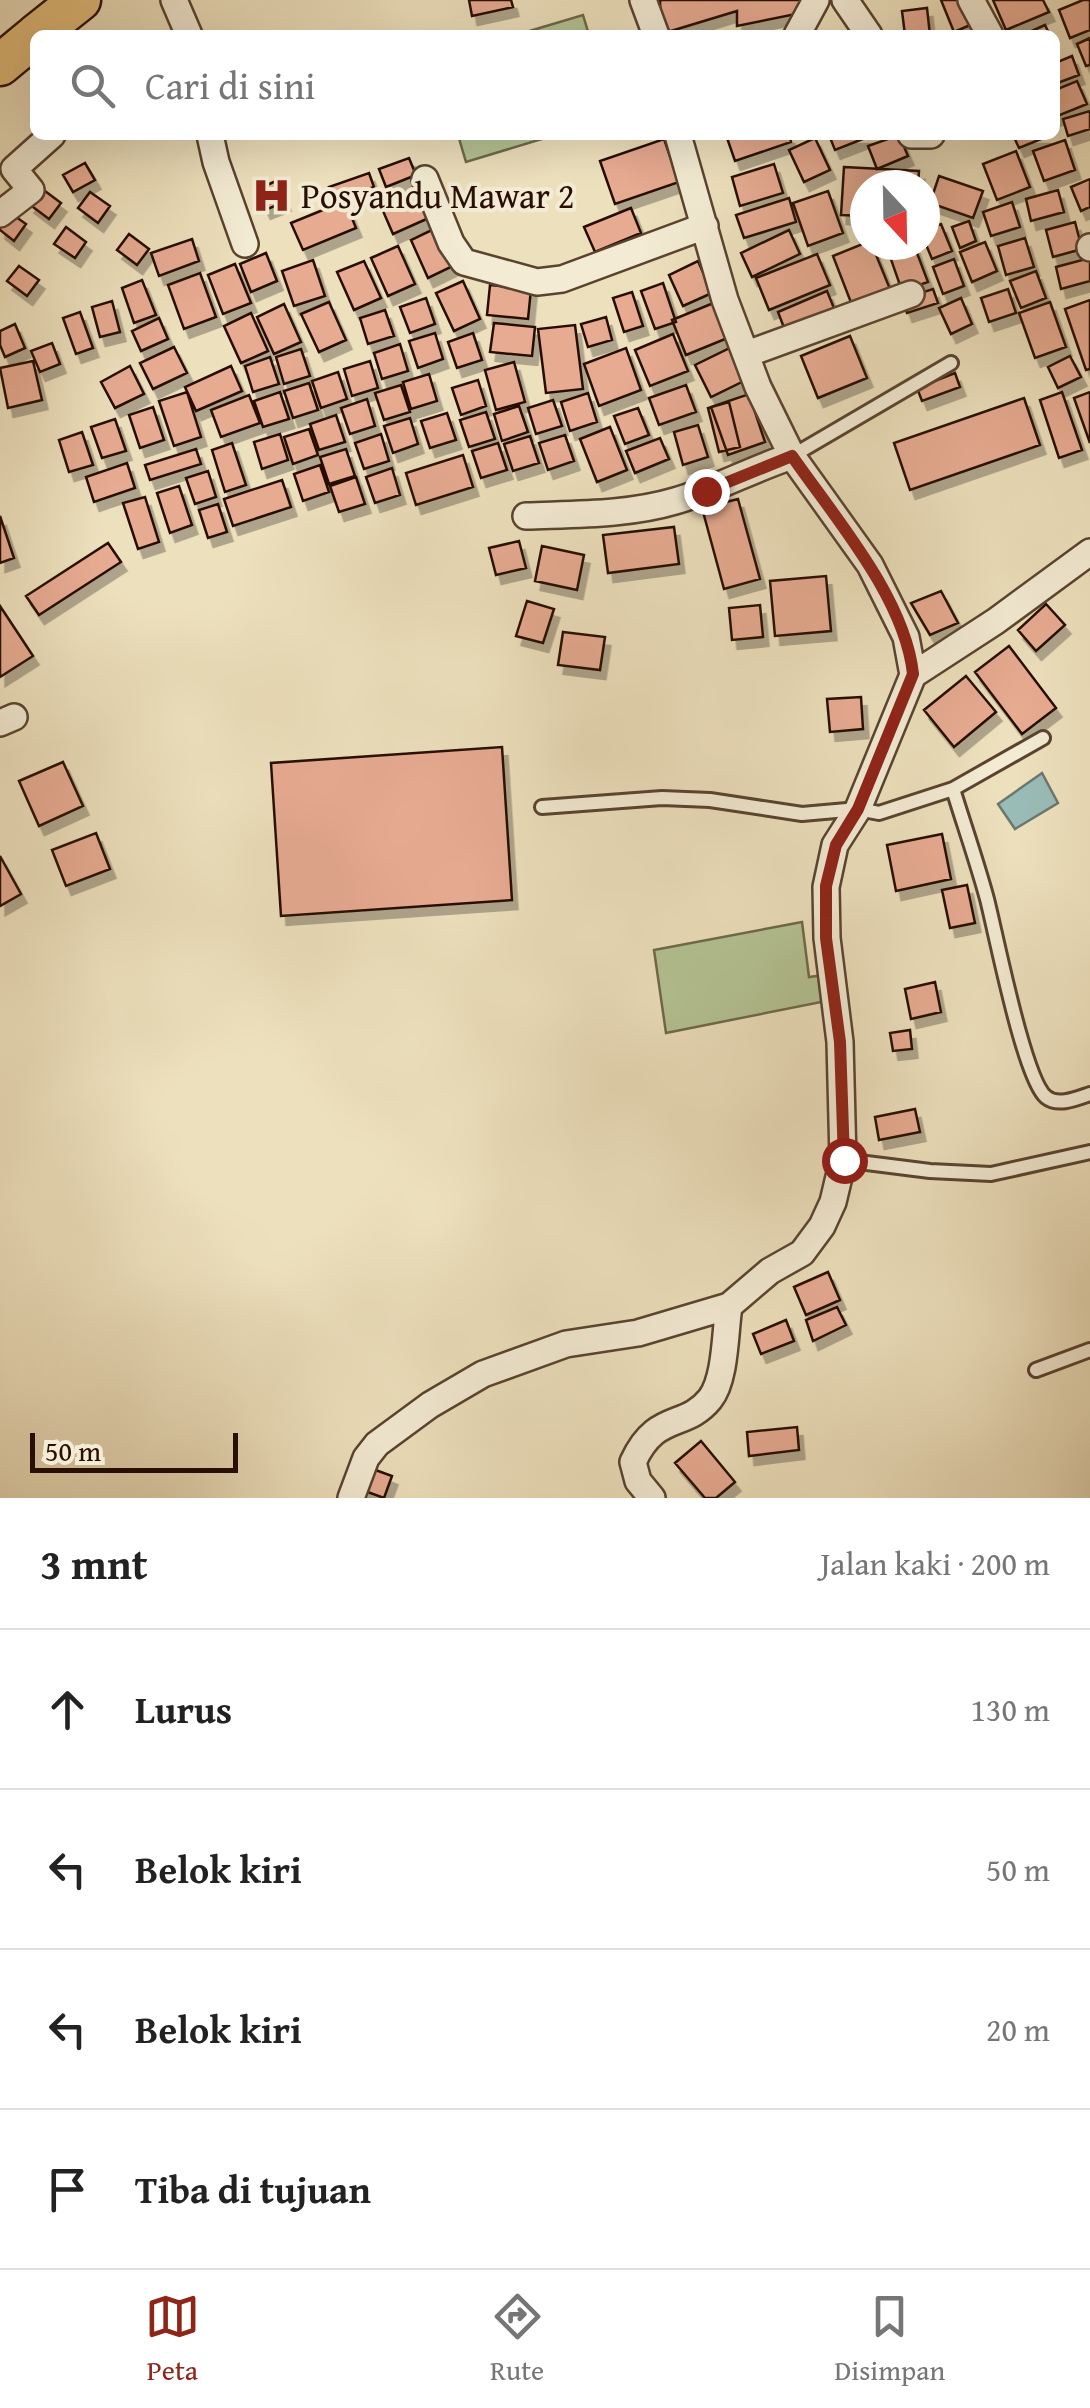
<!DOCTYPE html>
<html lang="id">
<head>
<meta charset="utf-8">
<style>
	body { margin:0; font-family:"Gentium Book Plus",serif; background:#f6f6f6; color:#222 }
	.compass { position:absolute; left:850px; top:170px; width:90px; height:90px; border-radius:50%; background:#fff; box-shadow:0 10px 40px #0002; rotate:158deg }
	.scale { position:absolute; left:30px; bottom:25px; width:208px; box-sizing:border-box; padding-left:10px; border:5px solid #280f00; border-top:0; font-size:28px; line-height:35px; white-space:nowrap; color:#280f00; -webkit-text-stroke:8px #f3ebd4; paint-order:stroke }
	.stop { position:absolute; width:30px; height:30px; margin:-22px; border:8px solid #8f2418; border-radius:50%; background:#fff }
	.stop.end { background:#8f2418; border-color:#fff; box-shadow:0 2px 10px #0008 }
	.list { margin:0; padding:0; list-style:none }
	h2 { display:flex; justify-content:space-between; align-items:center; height:130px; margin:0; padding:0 40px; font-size:42px }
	h2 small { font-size:32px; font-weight:400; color:#767676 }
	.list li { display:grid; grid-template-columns:65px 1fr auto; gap:30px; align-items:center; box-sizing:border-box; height:160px; padding:0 40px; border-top:2px solid #e0e0e0 }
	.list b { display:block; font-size:38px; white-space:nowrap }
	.list em { font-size:32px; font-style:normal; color:#767676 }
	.icon { flex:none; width:55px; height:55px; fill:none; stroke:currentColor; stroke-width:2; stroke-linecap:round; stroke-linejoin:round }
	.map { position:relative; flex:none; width:1090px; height:1498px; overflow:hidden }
	.search { position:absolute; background:#fff; box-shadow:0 10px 40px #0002; left:30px; right:30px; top:30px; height:110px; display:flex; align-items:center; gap:25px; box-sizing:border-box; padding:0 35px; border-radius:15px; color:#767676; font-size:38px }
	.sheet { height:770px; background:#fff }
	nav { display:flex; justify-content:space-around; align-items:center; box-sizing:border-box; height:140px; border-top:2px solid #e0e0e0; background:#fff; font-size:28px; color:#767676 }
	nav a { display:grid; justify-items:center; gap:5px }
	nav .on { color:#8f2418 }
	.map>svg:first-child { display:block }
</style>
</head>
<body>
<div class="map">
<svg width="1090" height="1498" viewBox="0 0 1090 1498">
	<defs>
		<filter id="shadow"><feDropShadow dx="5.5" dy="9" stdDeviation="0" flood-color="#0004"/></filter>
	</defs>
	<rect width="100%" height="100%" fill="#ede0bd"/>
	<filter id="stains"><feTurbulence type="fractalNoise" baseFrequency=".002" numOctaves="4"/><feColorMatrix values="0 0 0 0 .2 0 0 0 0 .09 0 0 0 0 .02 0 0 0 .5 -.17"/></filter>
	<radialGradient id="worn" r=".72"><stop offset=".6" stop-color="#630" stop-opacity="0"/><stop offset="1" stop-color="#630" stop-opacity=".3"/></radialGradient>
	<path fill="#b4c394" stroke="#6e694a" stroke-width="2.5" d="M583 15 589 35H516Z
		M458 135H555L466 162Z
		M802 922 809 977 825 975 831 1000 666 1033 654 950Z"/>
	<path fill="#9abcb7" stroke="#6c776e" stroke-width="2.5" d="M1042 773 1058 803 1015 829 998 804Z"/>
	<path fill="#e7ab92" stroke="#280f00" stroke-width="2.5" filter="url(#shadow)" d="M469 0H511L513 7 472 16Z
		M660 0H802L801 13 737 26V11L661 34Z
		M941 0H966L975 23 954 32Z
		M993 0H1043L1049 12 1006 30Z
		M1083 0H1090V30L1070 38 1059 10Z
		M927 8 930 35H905L902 11Z
		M1045 25 1050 35H1023Z
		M1090 38V65L1086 66 1077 44Z
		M1072 56 1079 75 1055 84V63Z
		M1077 81 1087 104 1055 117V90Z
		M1090 111V129L1068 136 1063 119Z
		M726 135H789L791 142 735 161Z
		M829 135H873L835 150Z
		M899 135 908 156 877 169 868 146Z
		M1013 135H1045L1046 137 1019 148Z
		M815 138 830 170 804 182 789 150Z
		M664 139 679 182 615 204 600 161Z
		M1065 140 1075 170 1044 181 1033 151Z
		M1016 151 1030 187 997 200 983 164Z
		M409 158 416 175 386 187 379 169Z
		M85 163 95 180 73 192 63 175Z
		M774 164 783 193 740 206 732 177Z
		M844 167 919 171 918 185H865V216L841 215Z
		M369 173 374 187 334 200 329 187Z
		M939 176 983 191 973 218 930 203Z
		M1090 179V207L1081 211 1071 187Z
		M276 181 285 202 265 210 256 190Z
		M418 187 431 217 393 234 380 204Z
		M41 188 61 203 49 219 29 204Z
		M1058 190 1064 212 1031 221 1026 199Z
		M828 191 843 233 808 246 793 203Z
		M90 192 110 206 98 223 78 208Z
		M789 198 796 222 744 238 736 215Z
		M345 201 356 228 303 250 291 223Z
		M1012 202 1020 227 991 236 983 212Z
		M631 208 641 233 595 252 584 227Z
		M6 210 26 224 14 241 0 230V218Z
		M969 221 976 241 960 248 952 227Z
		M1075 222 1082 249 1053 257 1046 230Z
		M941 224 952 251 932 259 925 242V230Z
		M66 227 86 242 75 258 54 244Z
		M438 227 455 265 428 278 411 240Z
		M789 230 800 254 752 277 741 253Z
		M129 234 149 249 137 265 117 250Z
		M1025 238 1034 267 1006 275 998 246Z
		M192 239 199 261 159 276 151 253Z
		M985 242 997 271 972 282 960 252Z
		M865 243 872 245 890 289 852 305 833 256Z
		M886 245H914L928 282 902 291Z
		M398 246 415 284 388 296 371 258Z
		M266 253 277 281 251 292 240 264Z
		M817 254 830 285 769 310 756 278Z
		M1090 258V281L1061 289 1056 267Z
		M954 259 964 286 943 294 933 267Z
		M313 260 325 296 294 306 282 271Z
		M364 261 381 298 354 310 337 272Z
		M698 261 712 293 683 306 669 275Z
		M235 264 251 303 223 314 208 275Z
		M19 266 39 280 27 296 7 281Z
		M1036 271 1046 298 1021 308 1010 281Z
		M200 273 216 317 184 329 168 285Z
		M142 280 156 315 134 323 122 288Z
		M463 281 480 319 454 331 436 293Z
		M663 283 676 322 655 329 641 291Z
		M490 285 531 289 528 319 487 315Z
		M933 289 938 303 907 313 902 299Z
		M1008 289 1016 313 989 322 981 298Z
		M827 291 836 313 786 333 778 312Z
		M632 292 643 326 624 332 613 298Z
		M426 298 435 324 410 333 400 307Z
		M961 298 972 324 951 334 939 308Z
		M1090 300V369L1086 370 1065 309Z
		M112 301 120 332 100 337 92 307Z
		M329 302 346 340 319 352 301 314Z
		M716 302 730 337 686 355 672 320Z
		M1050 302 1066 347 1035 358 1019 313Z
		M284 304 301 342 274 354 257 317Z
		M385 310 394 336 368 344 360 318Z
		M80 312 93 348 76 354 63 318Z
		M251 313 268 351 241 363 224 326Z
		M606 317 612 340 588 347 581 324Z
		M159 318 168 339 141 351 132 331Z
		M494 323 535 327 532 356 490 352Z
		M15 324 25 348 5 357 0 345V331Z
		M575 325 583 389 546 393 538 329Z
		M435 333 443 359 418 368 409 341Z
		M473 333 482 360 457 368 448 342Z
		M673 334 688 371 650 386 635 350Z
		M850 336 867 378 818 398 801 356Z
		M52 343 60 364 40 372 31 351Z
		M400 344 408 371 382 379 374 353Z
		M734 346 750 378 711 397 695 365Z
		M174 347 187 373 153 389 140 363Z
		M626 348 641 390 599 406 584 364Z
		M301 349 310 376 284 384 276 357Z
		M1070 356 1081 377 1058 388 1048 367Z
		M270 357 279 384 253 392 245 366Z
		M33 361 42 400 8 408 0 368Z
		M370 361 378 388 352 396 344 369Z
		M514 362 525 402 496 410 485 370Z
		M130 366 144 394 115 408 101 382Z
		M231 366 242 391 196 411 185 387Z
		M338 372 347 399 321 408 312 381Z
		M955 373 960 387 922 401 917 388Z
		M429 374 437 401 411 409 403 382Z
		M478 380 486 406 461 415 452 388Z
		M309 383 318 410 293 418 284 391Z
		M401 385 410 412 384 420 375 393Z
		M686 385 696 412 659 425 649 398Z
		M187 392 201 437 174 446 159 401Z
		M280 392 289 419 263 427 254 401Z
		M1062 392 1082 450 1059 458 1040 400Z
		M1090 392V443L1074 398Z
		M588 393 597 422 570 431 561 402Z
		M749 394 765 442 728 455 711 407Z
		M249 395 260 423 221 437 211 410Z
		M1024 398 1040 445 910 490 894 443Z
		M367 399 375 426 350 434 341 408Z
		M553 400 562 426 536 434 528 408Z
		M729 402 740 447 719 452 708 408Z
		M519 406 528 432 502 441 494 414Z
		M153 407 164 440 140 448 129 415Z
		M638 408 649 435 625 444 614 416Z
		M486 412 495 439 469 447 460 420Z
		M447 413 456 440 430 448 421 421Z
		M336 415 345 442 319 450 310 424Z
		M410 418 418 444 393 453 384 426Z
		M115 419 126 451 102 458 91 427Z
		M698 425 708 457 683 465 674 432Z
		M610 427 627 470 597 482 580 439Z
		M309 429 318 455 293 464 284 437Z
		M82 432 93 465 69 472 59 440Z
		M280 434 288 460 262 469 254 442Z
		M381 434 389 461 364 469 355 443Z
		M565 435 574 461 548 470 539 443Z
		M530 436 539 463 513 471 504 444Z
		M660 438 669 459 635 473 626 451Z
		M232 443 246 485 225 492 212 450Z
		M498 443 507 470 481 478 472 451Z
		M196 449 201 464 150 480 145 465Z
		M346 449 355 476 329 484 320 457Z
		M463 455 473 487 416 505 406 473Z
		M127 463 135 488 94 502 86 477Z
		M320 465 329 492 303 501 294 474Z
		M392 468 400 495 375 503 366 477Z
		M208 471 216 497 195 504 186 478Z
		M356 477 365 504 339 512 330 486Z
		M282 480 291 507 233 526 224 499Z
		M179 486 192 525 170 533 157 493Z
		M145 497 159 542 138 549 123 503Z
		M738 499 760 579 724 589 702 508Z
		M218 504 227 532 208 538 199 510Z
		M0 516 14 558 0 563Z
		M674 527 679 564 608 573 603 535Z
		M519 541 526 568 496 575 489 548Z
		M108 543 121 562 39 615 26 596Z
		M542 546 584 555 577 590 535 581Z
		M826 576 831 631 775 636 770 581Z
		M941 591 958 623 930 635 911 603Z
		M527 601 554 609 543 643 516 636Z
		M1046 604 1065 625 1036 651 1018 630Z
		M760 605 763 637 732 640 729 608Z
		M0 606 33 656 0 677Z
		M563 632 605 637 600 670 558 665Z
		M1009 646 1056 708 1022 734 975 672Z
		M966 676 996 712 954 747 924 710Z
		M861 697 863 729 830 732 827 699Z
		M502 747 512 900 281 916 271 763Z
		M63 762 83 806 39 826 19 781Z
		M96 833 110 869 66 886 52 850Z
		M942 834 951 879 896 891 887 845Z
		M0 856 21 894 0 906Z
		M967 885 975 923 950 928 942 890Z
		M935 982 941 1012 911 1019 905 989Z
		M910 1030 912 1049 893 1051 890 1033Z
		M915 1109 920 1132 879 1140 875 1117Z
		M828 1272 840 1300 806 1315 794 1287Z
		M837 1307 846 1325 813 1341 806 1320Z
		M786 1320 794 1341 761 1354 753 1334Z
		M797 1427 799 1450 749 1456 747 1432Z
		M701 1441 735 1482 716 1498H705L675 1463Z
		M370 1468 392 1476 384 1498 362 1490Z"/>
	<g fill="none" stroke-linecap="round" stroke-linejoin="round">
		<defs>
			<path id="service" d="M792 456 951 363
				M953 789C964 825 977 862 987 899 996 934 1024 1079 1046 1097 1058 1107 1078 1098 1090 1094
				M542 807 662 798 710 800 802 814 858 809 879 813 953 789 1043 738
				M843 1160 930 1171 991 1174 1090 1152
				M1036 1370 1090 1350"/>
			<path id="minor" d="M174 0 189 35
				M643 0 656 35
				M845 0 869 35
				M971 0 990 35
				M797 35 816 0
				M210 135 216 162 245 244
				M911 135H931
				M425 179 451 243 464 262 537 282 562 279 705 226
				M0 214 31 190 14 169 52 135
				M1090 248V247
				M747 354 911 294
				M526 516C575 514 628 515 675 501 715 490 752 469 792 456
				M913 675 996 621 1090 552
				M0 723 14 717
				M351 1498 366 1458 377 1444 430 1405 483 1374 566 1344 638 1333 729 1306
				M652 1498 638 1481 633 1462C656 1411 685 1430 710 1399 726 1379 725 1331 729 1306L770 1271 802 1253 822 1226 833 1202 843 1160 840 1042 827 938 826 887 835 845 858 809 913 675 906 637 870 565 792 456 758 387 725 300 678 135"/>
			<path id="trunk" d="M36 35 80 0
				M0 65 35 36"/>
		</defs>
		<use href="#service" stroke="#59432f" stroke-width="18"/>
		<use href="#minor" stroke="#59432f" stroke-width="30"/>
		<use href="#trunk" stroke="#280f00" stroke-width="45"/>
		<use href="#service" stroke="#f3ebd4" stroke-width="12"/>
		<use href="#minor" stroke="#f3ebd4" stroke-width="25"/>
		<use href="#trunk" stroke="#e6c07e" stroke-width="40"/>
	</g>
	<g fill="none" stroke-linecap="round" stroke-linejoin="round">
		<path stroke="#8f2418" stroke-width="12" d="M706 491 792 456C835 518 905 598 913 674L858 809 836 845 826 886V938L840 1042 844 1160"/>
	</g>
	<defs>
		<symbol id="hospital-bare" viewBox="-9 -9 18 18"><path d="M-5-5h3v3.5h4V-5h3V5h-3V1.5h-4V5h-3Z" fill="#8f2418" stroke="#f3ebd4" stroke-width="2.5" paint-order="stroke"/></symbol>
	</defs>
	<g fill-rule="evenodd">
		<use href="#hospital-bare" x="244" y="168" width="55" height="55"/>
	</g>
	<g text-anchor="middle" stroke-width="8" stroke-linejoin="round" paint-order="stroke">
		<g font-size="35" fill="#280f00" stroke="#f3ebd4" text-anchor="start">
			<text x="301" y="208">Posyandu Mawar 2</text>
		</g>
	</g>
	<rect width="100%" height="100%" filter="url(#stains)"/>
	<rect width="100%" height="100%" fill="url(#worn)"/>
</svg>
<svg class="compass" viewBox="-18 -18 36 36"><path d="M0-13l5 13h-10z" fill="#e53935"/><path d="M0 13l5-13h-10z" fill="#767676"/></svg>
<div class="scale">50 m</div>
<div class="stop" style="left:844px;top:1160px"></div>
<div class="stop end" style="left:706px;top:491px"></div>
<div class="search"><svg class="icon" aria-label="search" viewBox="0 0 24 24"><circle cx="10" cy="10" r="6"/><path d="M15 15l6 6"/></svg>Cari di sini</div>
</div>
<section class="sheet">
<h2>3 mnt<small>Jalan kaki · 200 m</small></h2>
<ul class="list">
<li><svg class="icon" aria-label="ahead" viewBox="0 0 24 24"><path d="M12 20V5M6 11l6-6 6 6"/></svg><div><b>Lurus</b></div><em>130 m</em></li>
<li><svg class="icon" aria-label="left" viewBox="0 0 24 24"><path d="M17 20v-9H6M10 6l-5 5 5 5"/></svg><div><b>Belok kiri</b></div><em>50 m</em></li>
<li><svg class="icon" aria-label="left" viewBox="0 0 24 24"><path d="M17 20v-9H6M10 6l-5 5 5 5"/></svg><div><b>Belok kiri</b></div><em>20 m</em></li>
<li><svg class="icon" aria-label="arrive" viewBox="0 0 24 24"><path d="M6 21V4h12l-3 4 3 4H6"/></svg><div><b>Tiba di tujuan</b></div></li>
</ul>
</section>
<nav>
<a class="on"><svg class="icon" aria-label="map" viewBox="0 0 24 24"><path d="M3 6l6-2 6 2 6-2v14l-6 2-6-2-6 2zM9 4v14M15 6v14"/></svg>Peta</a>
<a><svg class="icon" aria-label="directions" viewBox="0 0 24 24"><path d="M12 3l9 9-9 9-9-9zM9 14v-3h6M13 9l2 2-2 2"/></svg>Rute</a>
<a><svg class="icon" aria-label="saved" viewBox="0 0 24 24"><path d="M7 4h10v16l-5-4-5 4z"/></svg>Disimpan</a>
</nav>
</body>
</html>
